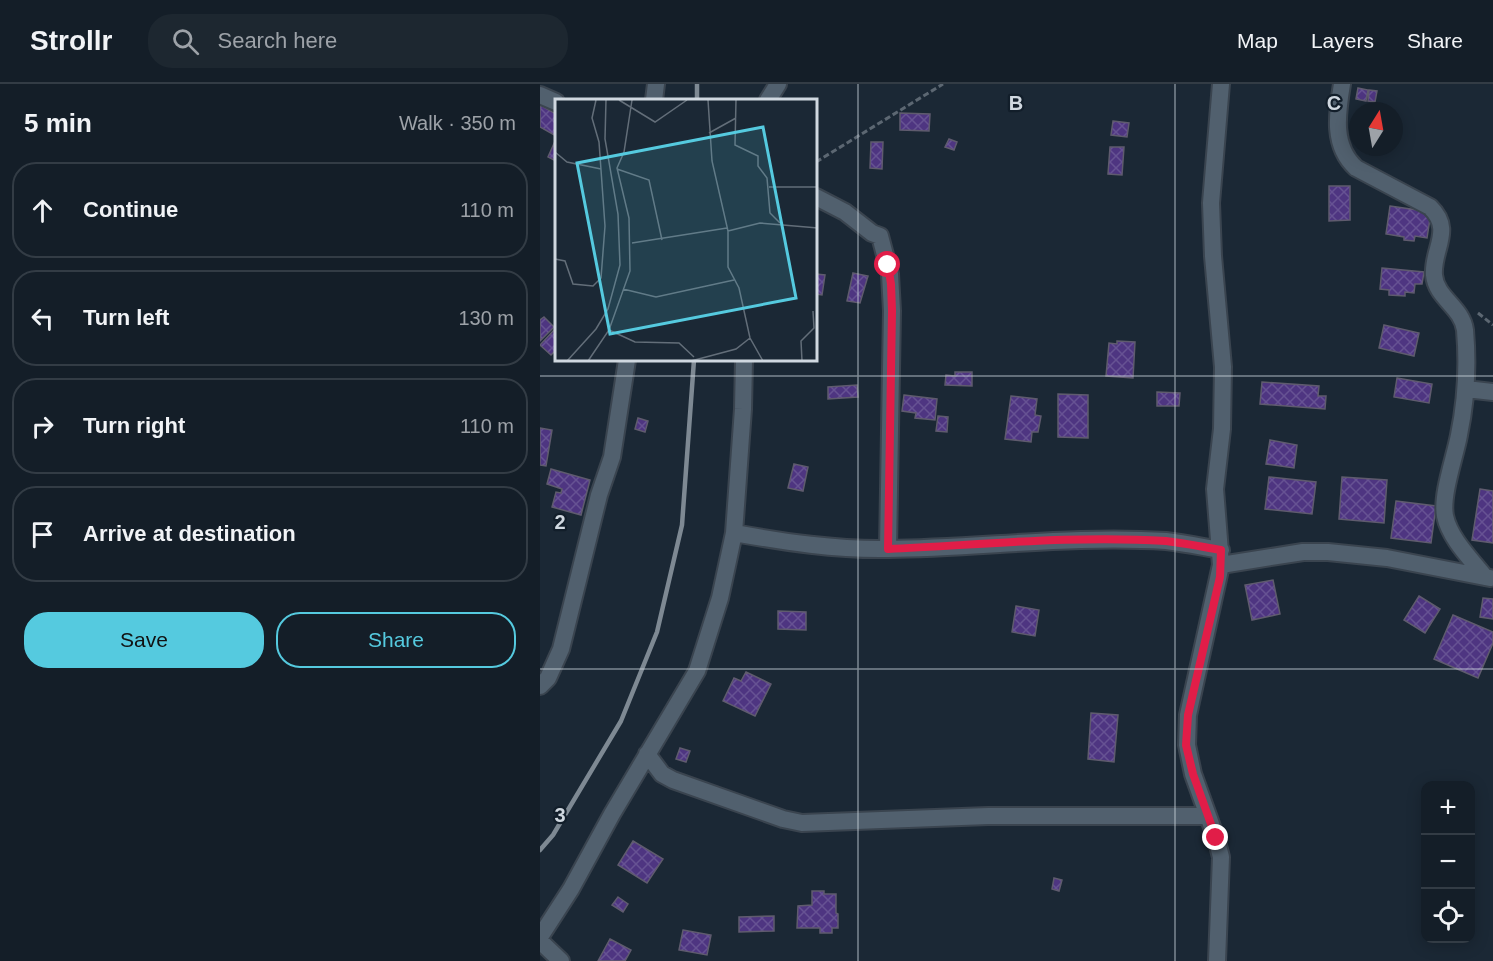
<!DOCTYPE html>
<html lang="en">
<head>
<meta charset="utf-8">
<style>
	body { margin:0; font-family:Arial,sans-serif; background:#1d2730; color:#f1f3f6 }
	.controls { position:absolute; right:18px; bottom:18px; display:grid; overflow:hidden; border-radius:12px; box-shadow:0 3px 15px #0003 }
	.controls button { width:54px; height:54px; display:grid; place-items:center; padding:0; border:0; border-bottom:2px solid #333c45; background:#141e28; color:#f1f3f6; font:30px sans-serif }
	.compass { position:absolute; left:809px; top:18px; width:54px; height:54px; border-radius:50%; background:#141e28; box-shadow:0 3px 15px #0003; rotate:11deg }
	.stop { position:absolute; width:18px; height:18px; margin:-14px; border:4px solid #e11d48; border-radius:50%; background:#fff }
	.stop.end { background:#e11d48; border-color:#fff; box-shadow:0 2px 6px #0008 }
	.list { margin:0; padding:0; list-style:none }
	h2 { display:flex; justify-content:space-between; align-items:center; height:78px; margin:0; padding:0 24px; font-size:26px }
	h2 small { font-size:20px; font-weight:400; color:#9da2a8 }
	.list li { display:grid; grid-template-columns:39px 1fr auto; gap:18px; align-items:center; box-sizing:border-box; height:96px; margin:0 12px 12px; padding:0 12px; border:2px solid #333c45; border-radius:24px }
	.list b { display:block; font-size:22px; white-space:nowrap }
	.list em { font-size:20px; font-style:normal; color:#9da2a8 }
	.actions { display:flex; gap:12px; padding:18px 24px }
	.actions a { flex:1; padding:14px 0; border:2px solid #55cadf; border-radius:24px; text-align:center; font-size:21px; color:#55cadf }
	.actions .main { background:#55cadf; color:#111 }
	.icon { flex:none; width:33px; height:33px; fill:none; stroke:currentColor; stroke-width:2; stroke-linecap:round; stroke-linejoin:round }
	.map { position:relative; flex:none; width:953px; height:877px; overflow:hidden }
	header { display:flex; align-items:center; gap:36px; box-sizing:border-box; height:84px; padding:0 30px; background:#141e28; border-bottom:2px solid #333c45 }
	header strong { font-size:28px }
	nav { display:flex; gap:33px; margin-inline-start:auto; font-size:21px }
	.search { width:420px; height:54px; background:#1d2730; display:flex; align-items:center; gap:15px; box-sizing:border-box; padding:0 21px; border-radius:24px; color:#9da2a8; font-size:22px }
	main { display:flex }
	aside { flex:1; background:#141e28 }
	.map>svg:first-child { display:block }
</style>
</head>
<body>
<header>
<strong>Strollr</strong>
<div class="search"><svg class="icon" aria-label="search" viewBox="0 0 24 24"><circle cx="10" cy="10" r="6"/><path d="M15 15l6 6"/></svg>Search here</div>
<nav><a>Map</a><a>Layers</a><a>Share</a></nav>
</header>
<main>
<aside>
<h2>5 min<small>Walk · 350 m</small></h2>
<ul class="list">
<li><svg class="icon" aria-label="ahead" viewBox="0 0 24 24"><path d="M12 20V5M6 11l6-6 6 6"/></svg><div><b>Continue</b></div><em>110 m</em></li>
<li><svg class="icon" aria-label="left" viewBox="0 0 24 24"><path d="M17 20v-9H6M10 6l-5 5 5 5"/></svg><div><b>Turn left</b></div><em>130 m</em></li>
<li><svg class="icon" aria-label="right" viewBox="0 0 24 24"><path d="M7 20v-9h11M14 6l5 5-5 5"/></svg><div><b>Turn right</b></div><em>110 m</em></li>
<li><svg class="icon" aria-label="arrive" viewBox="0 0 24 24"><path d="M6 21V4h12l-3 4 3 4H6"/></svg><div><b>Arrive at destination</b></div></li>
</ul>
<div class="actions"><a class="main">Save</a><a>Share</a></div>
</aside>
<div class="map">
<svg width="953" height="877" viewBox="0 0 953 877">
	<defs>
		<pattern id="building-cross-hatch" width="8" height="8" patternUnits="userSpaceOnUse" patternTransform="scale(1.5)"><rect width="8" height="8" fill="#4e3581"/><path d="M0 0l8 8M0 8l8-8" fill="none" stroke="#665293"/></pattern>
	</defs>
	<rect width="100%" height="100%" fill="#1b2835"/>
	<path fill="url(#building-cross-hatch)" stroke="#5f5b6e" stroke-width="1.5" d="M818 4 828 6 826 17 816 15Z
		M829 6 837 7 835 18 828 17Z
		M0 21 16 30V52L0 43Z
		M360 29 390 30 389 47 360 46Z
		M573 37 589 39 587 53 571 51Z
		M16 55V77L8 73Z
		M409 55 417 58 414 66 405 63Z
		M331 58H343L342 85 330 84Z
		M570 63H584L582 91 568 90Z
		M789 102H810V136L789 137Z
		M850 122 891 128 887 154 875 152 874 157 864 156V153L846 150Z
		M842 184 884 188 882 200H875L874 209 865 208V212L849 211V206L840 205Z
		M313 189 328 192 320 219 307 217Z
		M276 190 285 191 282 211 276 210Z
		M4 233 14 243 0 257V236Z
		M844 241 879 249 874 272 839 264Z
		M16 244V266L11 271 0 261Z
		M577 257 595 258 593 294 566 292 569 259 577 260Z
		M415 288H432V302L405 301 406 291 415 292Z
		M857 294 892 300 889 319 854 313Z
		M722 298 779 302 778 312H786L785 325 720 320Z
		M317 301 318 313 288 315V303Z
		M617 308 640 309 639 322H617Z
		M518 310 548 311V354L518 353Z
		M364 311 397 315 395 336 375 334 376 329 362 327Z
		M471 312 497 315 495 331 501 332 498 348H492L491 358 465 355Z
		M398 332 408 333 407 348 396 347Z
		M98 334 108 337 105 348 95 345Z
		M0 344 12 346 6 382 0 381Z
		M730 356 757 361 754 384 726 380Z
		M254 380 268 383 263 407 248 404Z
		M11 385 50 396 41 431 12 423 16 408 21 409 22 405 7 400Z
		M729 393 776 398 772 430 725 425Z
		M802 393 847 396 844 439 799 435Z
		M940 405 953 407V459L932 456Z
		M856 417 896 422 891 459 851 454Z
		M733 496 740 530 712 536 705 501Z
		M879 512 900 525 885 549 864 536Z
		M943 514 953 515V535L940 533Z
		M476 522 499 526 495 552 472 548Z
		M238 527 266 528V546L238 545Z
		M913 531 953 548V559L938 594 894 575Z
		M206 588 231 600 215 632 183 617 194 594 201 597Z
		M551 629 578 631 574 678 548 675Z
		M140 664 150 667 146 678 136 675Z
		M93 757 123 775 107 799 78 781Z
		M514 794 522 796 519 807 512 805Z
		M272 807H284V810H296V829L298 830V844H292V849H280V844H257L258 822 272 821Z
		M78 813 88 820 83 828 72 821Z
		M234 832V847L199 848V833Z
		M143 846 171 851 167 871 139 866Z
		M70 855 91 866 85 877H58Z"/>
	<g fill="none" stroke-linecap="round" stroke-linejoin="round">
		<defs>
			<path id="minor" d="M802 0C797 30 792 62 816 84L890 123C914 146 892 165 894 191 896 214 922 223 925 246 928 281 926 317 919 351 915 373 901 411 905 432 910 455 931 475 945 493
				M0 11 16 18
				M114 16 116 0
				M228 16 238 0
				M276 113 305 128 332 149 340 152 350 190 352 227 348 465
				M926 305 953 308
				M194 449C245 458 296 466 348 465 441 464 533 451 626 457 644 459 663 463 681 466
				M681 481 763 468H788L847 474 950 494
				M0 602 8 594 21 565 59 411 72 373 87 276
				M107 670 122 690 133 696 243 735 262 739 448 732H667
				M0 853 31 805 72 730 157 587 180 514 194 449 203 325 204 276
				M0 857 21 877
				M677 877 681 773 676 754 653 690 647 661 648 631 681 481 675 405 682 345 683 283 673 172 671 119 681 0"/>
		</defs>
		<use href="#minor" stroke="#3a444f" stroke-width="20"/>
		<path stroke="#5c6772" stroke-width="3" stroke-dasharray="6 3" stroke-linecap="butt" d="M276 78 403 0
			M938 229 953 241"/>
		<use href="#minor" stroke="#51606e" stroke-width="16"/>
		<path stroke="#7e8993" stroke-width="4.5" d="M157 16V0
			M0 766 13 751 81 637 117 548 142 441 154 276"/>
	</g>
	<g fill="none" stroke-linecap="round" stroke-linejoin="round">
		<path stroke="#e11d48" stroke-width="8" d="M348 181 351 200 352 227 348 465C440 461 534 451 626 457 644 459 663 463 681 466L680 493 648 631 646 661 653 690 676 754"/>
	</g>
	<path fill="none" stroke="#d0d8e0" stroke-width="1.5" stroke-opacity="0.55" d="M318 0V877M635 0V877M0 292H953M0 585H953"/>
	<g transform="translate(15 15)">
		<rect width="262" height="262" fill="#1b2835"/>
		<path fill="none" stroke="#636e79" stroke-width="1.5" d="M64 1 100 23 132 1M153 1 157 62 173 132V168L184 189 195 239 208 262M181 1 180 46 203 57V67L212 79 215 114 225 124M154 34 181 19M0 53 12 63 46 70M62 70 94 81 107 141M214 88H263M173 132 205 124 263 129M77 144 172 129M0 160 10 162 18 185 38 187 46 179 50 127 44 43 37 19 41 1M68 190 101 198 179 181M54 231 80 243 124 244 139 258M12 262 41 230 53 210 65 166 63 115 50 40 51 1M33 262 54 231 75 172 74 119 62 69 69 53 77 1M136 262 181 250 195 239M247 262 246 242 259 229 258 212"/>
		<path fill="#55cadf" fill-opacity="0.15" stroke="#55cadf" stroke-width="3" d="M208 28 241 199 55 235 22 64Z"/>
		<rect width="262" height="262" fill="none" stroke="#d0d8e0" stroke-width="3"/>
	</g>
	<g font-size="20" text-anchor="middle" font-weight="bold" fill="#d0d8e0" stroke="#121e2a" stroke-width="4.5" stroke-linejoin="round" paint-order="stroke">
		<text x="476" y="26">B</text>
		<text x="794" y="26">C</text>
		<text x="20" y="445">2</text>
		<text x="20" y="738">3</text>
	</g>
</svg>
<div class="controls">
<button>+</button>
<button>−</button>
<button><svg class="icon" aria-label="locate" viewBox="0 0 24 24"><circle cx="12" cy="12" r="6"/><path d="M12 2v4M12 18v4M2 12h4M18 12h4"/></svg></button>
</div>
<svg class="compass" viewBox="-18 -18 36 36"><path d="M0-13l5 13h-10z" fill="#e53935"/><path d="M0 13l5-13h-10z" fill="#9da2a8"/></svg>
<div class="stop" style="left:348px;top:181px"></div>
<div class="stop end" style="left:676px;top:754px"></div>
</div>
</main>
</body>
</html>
